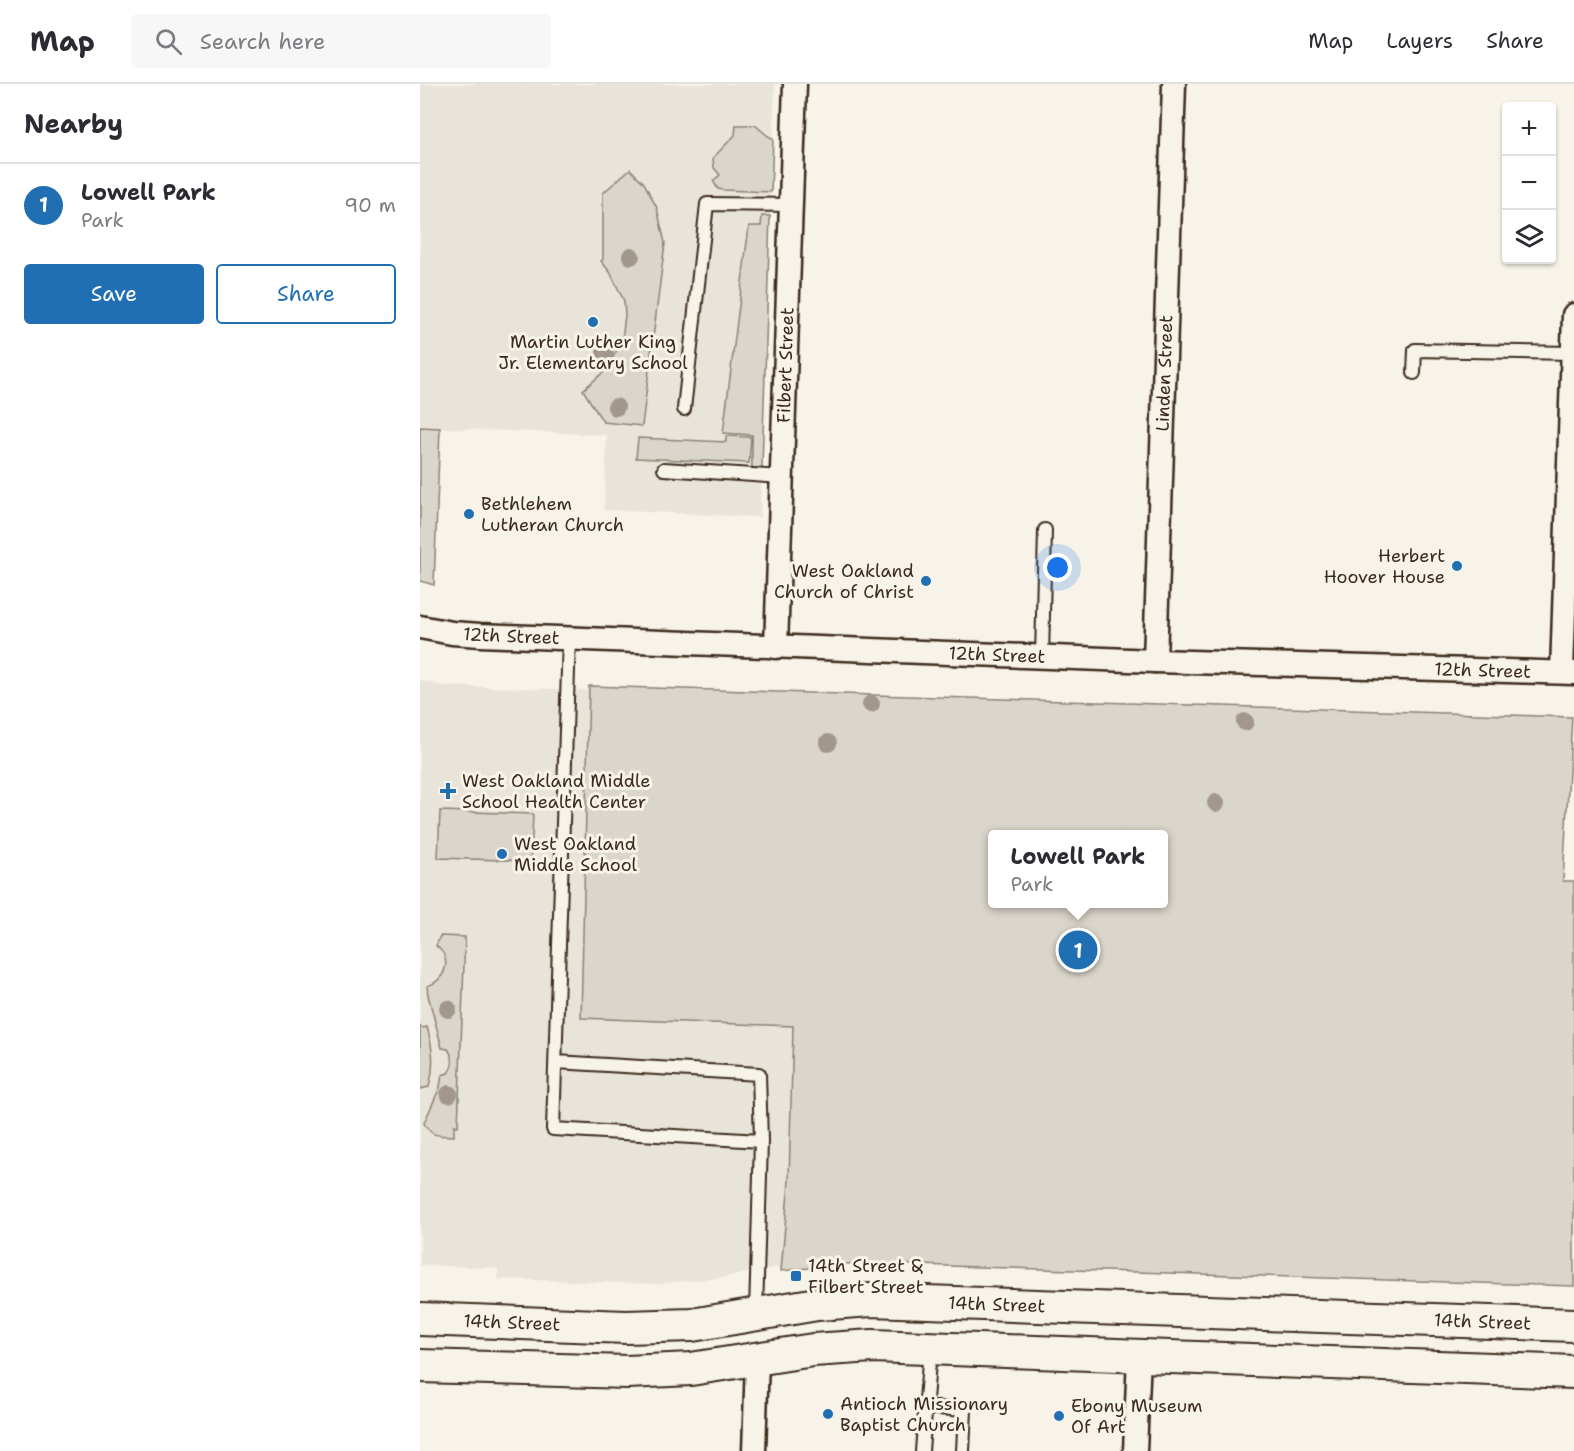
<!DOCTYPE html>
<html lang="en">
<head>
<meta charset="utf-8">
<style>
	body { margin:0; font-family:"Shantell Sans",sans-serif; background:#f7f7f7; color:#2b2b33 }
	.controls { position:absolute; right:18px; top:18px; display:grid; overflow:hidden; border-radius:6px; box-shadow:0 2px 4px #0004 }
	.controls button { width:54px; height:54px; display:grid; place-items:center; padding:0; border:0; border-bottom:2px solid #e1e1e2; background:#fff; color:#2b2b33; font:30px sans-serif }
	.you { position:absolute; left:638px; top:484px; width:21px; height:21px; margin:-15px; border:4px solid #fff; border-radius:50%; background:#1a73e8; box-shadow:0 0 0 9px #1a73e833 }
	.badge { display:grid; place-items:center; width:39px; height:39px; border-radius:50%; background:#1f6fb2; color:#fff; font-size:20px; font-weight:700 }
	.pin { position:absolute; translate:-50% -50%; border:3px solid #fff; box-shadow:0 2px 6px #0006 }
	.popup { position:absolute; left:568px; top:746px; width:180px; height:78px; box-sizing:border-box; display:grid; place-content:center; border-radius:6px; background:#fff; filter:drop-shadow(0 2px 4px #0005); font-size:20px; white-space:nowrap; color:#7c7c81 }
	.popup b { font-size:22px; color:#2b2b33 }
	.popup::after { content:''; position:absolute; left:50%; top:100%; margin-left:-12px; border:12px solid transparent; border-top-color:#fff }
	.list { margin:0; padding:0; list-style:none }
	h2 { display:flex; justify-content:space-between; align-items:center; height:78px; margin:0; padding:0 24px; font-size:26px }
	h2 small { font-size:20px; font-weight:400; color:#7c7c81 }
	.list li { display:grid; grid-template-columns:39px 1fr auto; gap:18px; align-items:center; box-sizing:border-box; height:84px; padding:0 24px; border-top:2px solid #e1e1e2 }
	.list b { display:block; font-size:22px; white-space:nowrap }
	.list p { margin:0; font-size:20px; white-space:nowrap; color:#7c7c81 }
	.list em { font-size:20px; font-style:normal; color:#7c7c81 }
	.actions { display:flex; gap:12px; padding:18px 24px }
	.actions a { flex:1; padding:14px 0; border:2px solid #1f6fb2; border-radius:6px; text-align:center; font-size:21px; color:#1f6fb2 }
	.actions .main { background:#1f6fb2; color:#fff }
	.icon { flex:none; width:33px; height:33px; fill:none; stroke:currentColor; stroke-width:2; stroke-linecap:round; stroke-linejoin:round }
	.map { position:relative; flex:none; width:1154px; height:1367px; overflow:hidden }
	header { display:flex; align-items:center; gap:36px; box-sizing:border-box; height:84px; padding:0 30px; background:#fff; border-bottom:2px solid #e1e1e2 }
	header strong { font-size:28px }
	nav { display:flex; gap:33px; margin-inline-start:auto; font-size:21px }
	.search { width:420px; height:54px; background:#f7f7f7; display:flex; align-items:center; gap:15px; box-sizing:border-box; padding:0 21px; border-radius:6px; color:#7c7c81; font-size:22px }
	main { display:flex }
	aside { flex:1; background:#fff }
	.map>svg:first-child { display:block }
</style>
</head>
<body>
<header>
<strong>Map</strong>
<div class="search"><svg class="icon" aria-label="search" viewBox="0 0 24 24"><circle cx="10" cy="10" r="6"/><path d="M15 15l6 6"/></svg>Search here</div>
<nav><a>Map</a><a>Layers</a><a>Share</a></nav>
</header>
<main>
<aside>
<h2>Nearby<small></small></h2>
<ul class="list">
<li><span class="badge">1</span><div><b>Lowell Park</b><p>Park</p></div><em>90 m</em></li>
</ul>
<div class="actions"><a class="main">Save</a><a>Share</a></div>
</aside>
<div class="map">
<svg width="1154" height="1367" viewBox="0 0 1154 1367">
	<rect width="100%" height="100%" fill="#f7f3e8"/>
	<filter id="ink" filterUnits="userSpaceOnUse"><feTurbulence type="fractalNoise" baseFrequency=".0167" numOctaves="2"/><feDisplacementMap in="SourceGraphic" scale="12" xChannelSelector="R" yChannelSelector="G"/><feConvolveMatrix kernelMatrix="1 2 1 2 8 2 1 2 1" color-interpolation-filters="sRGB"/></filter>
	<g filter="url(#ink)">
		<path fill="#e9e4d9" d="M0 0H355L340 433 184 426 187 351 20 344 14 501 0 497Z
			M0 596 22 602 169 606 161 933 373 942 369 1097 361 1183 305 1193 237 1200 78 1195V1184L0 1181Z"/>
		<path fill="#dbd6cb" stroke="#8b8074" stroke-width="1.5" fill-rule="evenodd" d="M316 41H335L348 52 353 55 351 108 303 106 298 105 293 97 300 91 294 84 293 74 315 51Z
			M210 85 224 99 237 124 245 159 222 342 183 338 163 306 187 285 202 256 205 231 204 217 190 188 181 177 183 175V109Z
			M342 132H350L342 383 332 385V351L303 349 329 142H341Z
			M0 343 20 344 14 501 0 497Z
			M306 352 331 353 329 379 216 374 218 354 306 358Z
			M169 602 1152 633 1143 797H1154V1202L437 1179 361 1187 369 1097 373 942 161 934ZM572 750H744V820H572Z
			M20 727 113 730 111 777 18 774Z
			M20 852 45 853 38 1042 34 1041V1052C19 1051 12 1054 4 1039L20 1003 22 991 28 989C34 981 34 974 28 965L22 964 8 911 7 902C26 897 33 874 16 862Z
			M0 942 3 944 7 943C13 964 15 982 9 1003L0 1005Z"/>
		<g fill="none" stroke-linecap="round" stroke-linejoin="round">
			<defs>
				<path id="service" d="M994 289 995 266 1152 269
					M264 325 287 120 371 121
					M244 385 362 393
					M149 555 133 1045 341 1057
					M622 573 625 446
					M136 978 339 990 341 1057 336 1228
					M504 1323 545 1326 543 1367
					M502 1367 510 1265"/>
				<g id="minor">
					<path id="s1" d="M0 543 32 549 60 551 735 577 1154 589"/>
					<path id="s2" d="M356 563 375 0"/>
					<path id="s3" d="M735 577 754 0"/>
					<path d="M1142 588 1154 231"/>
					<path d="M334 1367 337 1276"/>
					<path d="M715 1367 719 1272"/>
				</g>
				<g id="secondary">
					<path id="s4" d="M0 1235 206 1243 272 1241 397 1220 451 1216 1154 1241"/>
					<path d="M0 1282 207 1288 271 1285 393 1266 453 1262 1154 1288"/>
				</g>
			</defs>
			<use href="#service" stroke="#3b2a1e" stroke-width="16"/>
			<use href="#minor" stroke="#3b2a1e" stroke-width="27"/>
			<use href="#secondary" stroke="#3b2a1e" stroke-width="36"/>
			<use href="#service" stroke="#f7f3e8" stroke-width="12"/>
			<use href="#minor" stroke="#f7f3e8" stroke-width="22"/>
			<use href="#secondary" stroke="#f7f3e8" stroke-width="32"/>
		</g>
		<g fill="#a1978c">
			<circle cx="211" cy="172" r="9"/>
			<circle cx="185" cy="268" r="9"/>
			<circle cx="196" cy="323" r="9"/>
			<circle cx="451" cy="620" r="9"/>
			<circle cx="825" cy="638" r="9"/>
			<circle cx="408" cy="659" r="9"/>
			<circle cx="796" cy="719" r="9"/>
			<circle cx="28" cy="925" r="9"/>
			<circle cx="29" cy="1010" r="9"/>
		</g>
	</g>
	<g fill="#1f6fb2" stroke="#f7f3e8" stroke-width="2">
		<circle cx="173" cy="238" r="6"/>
		<circle cx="49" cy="430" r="6"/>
		<circle cx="1037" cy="482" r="6"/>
		<circle cx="506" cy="497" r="6"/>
		<path d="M25 698h6v6h6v6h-6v6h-6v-6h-6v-6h6z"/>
		<circle cx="82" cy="770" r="6"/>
		<rect x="370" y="1186" width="12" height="12" rx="3"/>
		<circle cx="408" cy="1330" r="6"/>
		<circle cx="639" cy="1332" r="6"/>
	</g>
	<g text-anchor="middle" stroke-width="6" stroke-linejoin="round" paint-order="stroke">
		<g font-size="18" fill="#3b2a1e" stroke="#f7f3e8" text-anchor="start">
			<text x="173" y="264" text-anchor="middle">Martin Luther King<tspan x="173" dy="21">Jr. Elementary School</tspan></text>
			<text x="61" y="426">Bethlehem<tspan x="61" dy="21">Lutheran Church</tspan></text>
			<text x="1025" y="478" text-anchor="end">Herbert<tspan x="1025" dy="21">Hoover House</tspan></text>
			<text x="494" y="493" text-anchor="end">West Oakland<tspan x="494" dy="21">Church of Christ</tspan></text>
			<text x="42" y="703">West Oakland Middle<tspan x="42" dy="21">School Health Center</tspan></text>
			<text x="94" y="766">West Oakland<tspan x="94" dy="21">Middle School</tspan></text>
			<text x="388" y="1188">14th Street &amp;<tspan x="388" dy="21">Filbert Street</tspan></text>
			<text x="420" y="1326">Antioch Missionary<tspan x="420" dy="21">Baptist Church</tspan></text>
			<text x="651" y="1328">Ebony Museum<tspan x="651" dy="21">Of Art</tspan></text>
		</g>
		<g font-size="18" fill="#3b2a1e" stroke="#f7f3e8">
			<text dy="6" stroke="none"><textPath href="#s2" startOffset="282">Filbert Street</textPath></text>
			<text dy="6" stroke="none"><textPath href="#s3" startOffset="288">Linden Street</textPath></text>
			<text dy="6" stroke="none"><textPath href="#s1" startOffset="92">12th Street</textPath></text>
			<text dy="6" stroke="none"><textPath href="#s1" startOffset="578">12th Street</textPath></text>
			<text dy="6" stroke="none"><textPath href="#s1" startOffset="1064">12th Street</textPath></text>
			<text dy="6" stroke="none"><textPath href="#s4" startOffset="579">14th Street</textPath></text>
			<text dy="6" stroke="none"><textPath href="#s4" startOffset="1065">14th Street</textPath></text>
			<text dy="6" stroke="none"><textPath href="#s4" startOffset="92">14th Street</textPath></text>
		</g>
	</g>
</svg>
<div class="controls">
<button>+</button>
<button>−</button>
<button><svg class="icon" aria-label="layers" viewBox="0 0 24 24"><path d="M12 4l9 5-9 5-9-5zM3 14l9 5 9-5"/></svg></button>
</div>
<div class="you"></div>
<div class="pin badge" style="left:658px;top:866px">1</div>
<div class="popup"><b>Lowell Park</b>Park</div>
</div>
</main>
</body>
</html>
